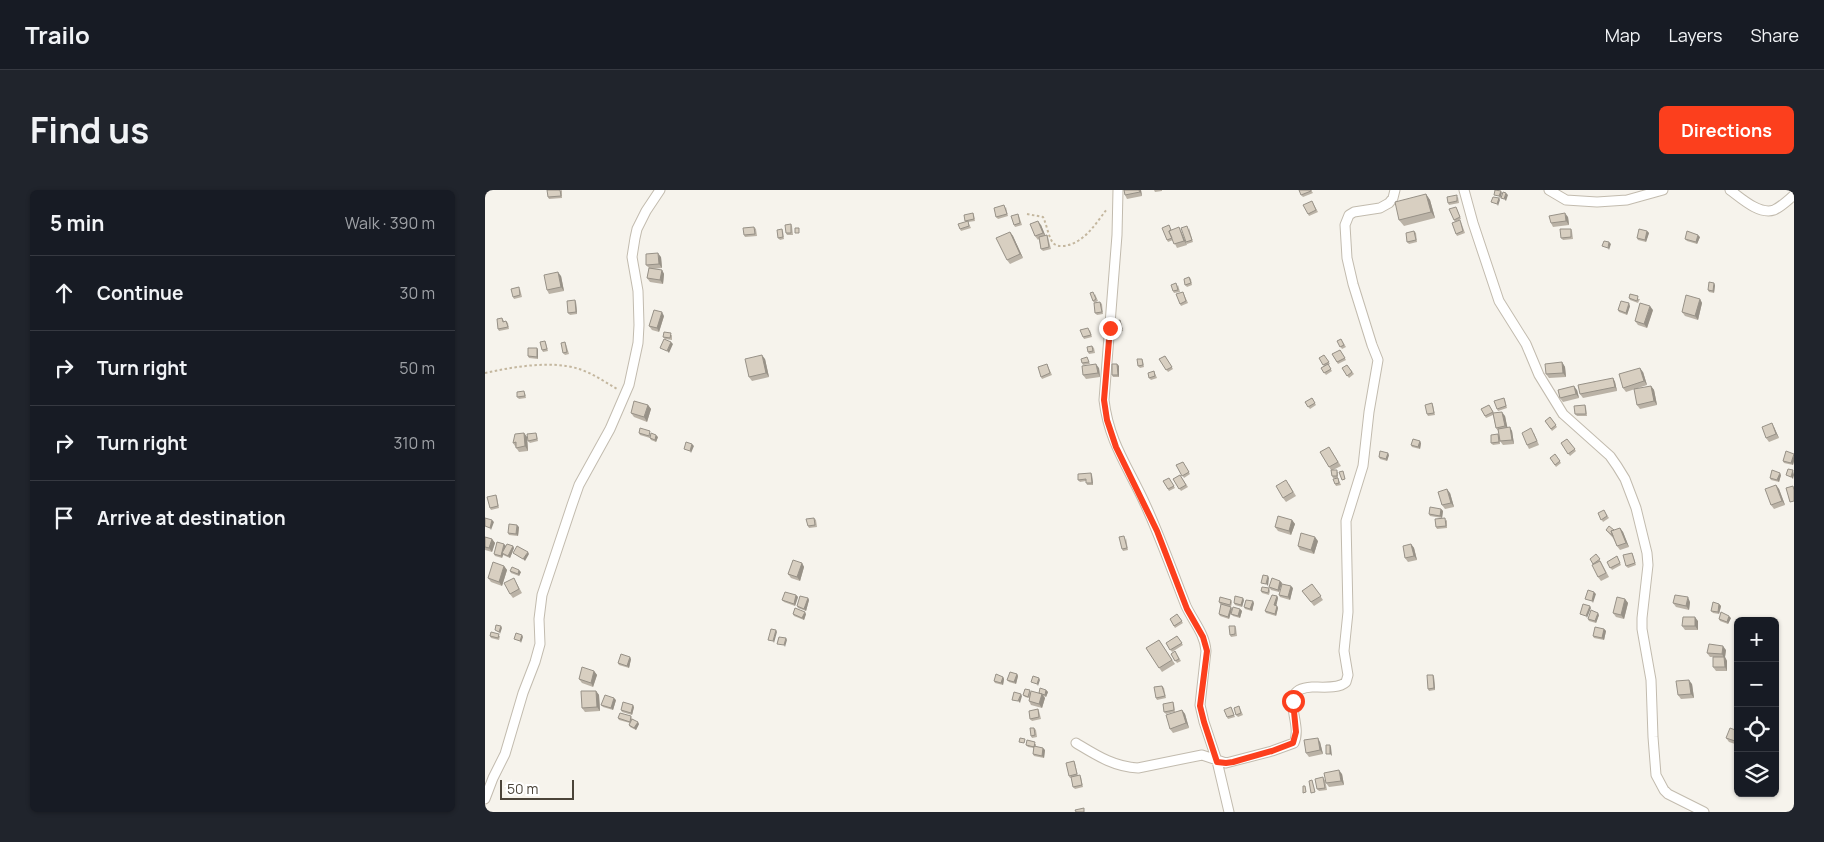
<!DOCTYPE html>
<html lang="en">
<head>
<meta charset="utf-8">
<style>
	body { margin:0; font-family:Manrope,sans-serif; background:#20242c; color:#f1f3f6 }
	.controls { position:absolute; right:15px; bottom:15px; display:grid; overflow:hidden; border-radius:8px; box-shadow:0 1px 4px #0004 }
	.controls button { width:45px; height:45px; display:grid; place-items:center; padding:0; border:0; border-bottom:1px solid #363941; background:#171b24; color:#f1f3f6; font:25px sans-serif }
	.scale { position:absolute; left:15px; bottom:12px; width:74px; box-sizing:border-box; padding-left:5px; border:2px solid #4b4439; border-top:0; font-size:14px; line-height:18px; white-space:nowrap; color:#4b4439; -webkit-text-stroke:4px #fff; paint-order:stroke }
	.stop { position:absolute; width:15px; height:15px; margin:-11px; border:4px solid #fc3f1d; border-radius:50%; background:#fff }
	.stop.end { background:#fc3f1d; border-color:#fff; box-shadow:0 1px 5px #0008 }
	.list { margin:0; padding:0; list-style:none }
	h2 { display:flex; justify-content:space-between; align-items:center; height:65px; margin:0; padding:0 20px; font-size:21px }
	h2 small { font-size:16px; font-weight:400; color:#9ea1a6 }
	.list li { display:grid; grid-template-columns:32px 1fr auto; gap:15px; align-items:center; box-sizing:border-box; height:75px; padding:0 20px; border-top:1px solid #363941 }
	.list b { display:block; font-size:19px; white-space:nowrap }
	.list em { font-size:16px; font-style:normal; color:#9ea1a6 }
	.icon { flex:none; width:28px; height:28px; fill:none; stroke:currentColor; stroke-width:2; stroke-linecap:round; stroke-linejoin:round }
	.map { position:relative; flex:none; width:1309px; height:622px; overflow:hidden; border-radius:8px }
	header { display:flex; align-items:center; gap:30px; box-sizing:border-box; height:70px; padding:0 25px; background:#171b24; border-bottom:1px solid #363941 }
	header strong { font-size:24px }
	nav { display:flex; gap:28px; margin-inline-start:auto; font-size:18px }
	.intro { display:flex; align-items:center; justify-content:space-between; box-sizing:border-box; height:120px; padding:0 30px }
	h1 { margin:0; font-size:35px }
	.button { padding:12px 22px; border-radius:8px; background:#fc3f1d; color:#fff; font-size:18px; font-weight:700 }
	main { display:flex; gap:30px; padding:0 30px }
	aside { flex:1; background:#171b24; border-radius:8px; box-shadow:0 1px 4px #0004 }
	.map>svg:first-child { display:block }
</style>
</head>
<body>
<header>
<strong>Trailo</strong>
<nav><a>Map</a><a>Layers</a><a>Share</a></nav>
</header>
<div class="intro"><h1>Find us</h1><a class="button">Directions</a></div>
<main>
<aside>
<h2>5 min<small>Walk · 390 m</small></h2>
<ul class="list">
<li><svg class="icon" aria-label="ahead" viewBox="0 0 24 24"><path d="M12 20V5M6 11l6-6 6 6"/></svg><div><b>Continue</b></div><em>30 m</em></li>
<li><svg class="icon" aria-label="right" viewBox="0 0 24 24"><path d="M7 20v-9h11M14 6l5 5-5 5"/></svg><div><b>Turn right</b></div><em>50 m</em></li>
<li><svg class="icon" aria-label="right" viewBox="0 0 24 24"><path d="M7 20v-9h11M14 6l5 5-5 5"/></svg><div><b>Turn right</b></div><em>310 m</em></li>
<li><svg class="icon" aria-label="arrive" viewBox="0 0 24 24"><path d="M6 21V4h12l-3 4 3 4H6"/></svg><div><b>Arrive at destination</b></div></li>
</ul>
</aside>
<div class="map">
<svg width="1309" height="622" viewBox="0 0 1309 622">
	<rect width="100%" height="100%" fill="#f6f3ec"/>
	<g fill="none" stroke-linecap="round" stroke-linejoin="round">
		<defs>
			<path id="minor" d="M633 0 632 45 619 210C624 253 644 278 661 316 676 349 688 383 701 416 708 431 720 444 721 461L715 515 719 532 732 571 744 622
				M979 0 988 33 1014 111 1041 154 1054 185 1078 224 1125 266 1132 276 1140 289 1151 318 1162 363 1163 375 1157 428V439L1166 490 1168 547 1171 585 1179 600 1183 604 1219 622
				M1064 0 1081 10 1112 12 1142 10 1178 0
				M1245 0C1256 8 1274 25 1289 20 1296 17 1303 10 1309 5
				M591 553C611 565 629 577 653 578L717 565 741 573 787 561 809 553C819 532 790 499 827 497 837 497 854 499 861 492L863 485 859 461 863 422 861 331 878 276 884 222 893 170 887 155 868 94 862 68 860 35 864 25 869 22 895 18 904 13 908 8 910 0
				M0 609 8 588 20 564 38 503 50 472 55 454 54 429 57 405 87 315 94 295 125 239 144 195 153 153 154 135 153 101 147 67 150 48 152 39 161 21 175 0"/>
		</defs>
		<use href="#minor" stroke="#c2bbae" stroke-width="11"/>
		<path stroke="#c4b79f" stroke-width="2" stroke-dasharray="2.5 2.5" stroke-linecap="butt" d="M542 24 558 27C562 35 563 46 568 53 571 56 574 56 578 56 599 54 611 33 622 19
			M0 183C28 177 66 170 94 179 107 183 120 192 132 199"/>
		<use href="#minor" stroke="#fff" stroke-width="9"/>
	</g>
	<path fill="#bab2a6" d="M77 0V8L64 9 63 7Z
		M639 0H656L657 6 642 9 640 5Z
		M669 0H677V1L670 2Z
		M826 0 828 3 818 7 816 5Z
		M941 4 945 10 950 28 919 36 914 30Z
		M973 7 974 13 964 15 963 13Z
		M828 13 833 22 824 26 823 24Z
		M521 17 523 26 513 29 511 27Z
		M972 19 976 29 970 32 969 30Z
		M488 23 489 25 490 31 483 32 486 38 476 41 475 39 481 32 480 31Z
		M533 24 534 26 537 35 530 37 529 35Z
		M1083 27 1084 35 1068 37 1066 33Z
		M976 32 980 43 972 46 971 44Z
		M306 34 307 36 308 45H302L301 43Z
		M556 35 560 45H562L563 47 566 59 558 61 556 59 554 49 553 50 550 46Z
		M684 35 686 40 696 41 702 55 692 58 688 50 683 52 682 50Z
		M269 37 271 39 272 46 260 47 259 45Z
		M704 38 708 52 702 54 701 52Z
		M297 39 298 41 299 49 295 50 293 48Z
		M1086 39 1087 41 1088 49 1078 50 1076 48Z
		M929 41 931 43 932 52 924 54 922 52Z
		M1162 41 1164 43 1161 52 1153 50 1152 48Z
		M525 42 528 46 538 68 525 74 522 70Z
		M1215 47 1212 54 1202 51 1200 49Z
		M176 67 177 78 167 79 177 80 179 84 178 94 165 92 162 88 164 78 161 75Z
		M76 86 79 101 64 104 62 100Z
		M704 87 706 89 707 95 702 97 700 95Z
		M693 95 695 102 689 103 688 101Z
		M1230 95 1229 103 1224 102 1223 100Z
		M35 99 37 107 29 109 28 107Z
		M698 102 703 113 696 116 695 114Z
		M610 104 613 111 609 113 608 111Z
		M1144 108 1155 109 1153 113 1145 110Z
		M1215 109 1217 113 1213 130 1200 126 1197 122Z
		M91 112 92 124 85 125 83 123Z
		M615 112 617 114 618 124 612 125 610 123Z
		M1145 116 1142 125 1134 122 1133 120Z
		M1168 120 1162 138 1153 135 1150 131Z
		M179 126 174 142 167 140 164 136Z
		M17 128 19 131H21L23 133 24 139 14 141 13 139Z
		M635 130 636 132 638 141 630 143 629 141Z
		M605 140 607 147 599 149 598 147Z
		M187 145V150L180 149 178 147Z
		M856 149 861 157 857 159 852 151Z
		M60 151 61 153 63 161 58 162 57 160Z
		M80 152 81 154 84 164 80 165 78 163Z
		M607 156 609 158 610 163 604 164 603 162Z
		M52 158 53 160V169L44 168 43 166Z
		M855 160 861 170 853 174 847 164Z
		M839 165 845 174 843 175 847 181 841 185 836 178 839 176 834 168Z
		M680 166 688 179 683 182 674 169Z
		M602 167 605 174 598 175 597 173Z
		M280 169 284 187 267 191 264 187Z
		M657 169 658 171 659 177 655 178 653 176Z
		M1077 172 1080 177 1081 187 1064 188 1061 184Z
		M562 174 567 185 557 189 556 187Z
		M632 174 634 176V187H628L627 185Z
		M862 175 869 184 864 188 857 178Z
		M614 178 615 187 601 189 598 185Z
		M669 181 672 188 666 190 664 188Z
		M1158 182 1162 195 1141 202 1138 198Z
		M1128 188 1130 192 1132 201 1098 208 1095 204Z
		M1166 196 1169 200 1172 215 1155 219 1152 215Z
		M1092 200 1094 208 1078 212 1075 208Z
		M40 203 41 208 34 209 32 207Z
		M827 208 831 215 825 219 820 212Z
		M1019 208 1020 210 1022 218 1013 221 1012 219Z
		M947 213 948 215 950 225 943 226 942 224Z
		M163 215 166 219 162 232 149 227 146 223Z
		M1004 215 1009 223 1020 226 1022 237 1027 241 1029 254 1018 255 1015 251V254L1008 255 1006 253 1013 244 1014 246V242L1011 238 1008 225 1001 228 996 219Z
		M1100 215 1101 217 1102 226H1092L1090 224Z
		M1065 227 1072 237 1067 241 1060 231Z
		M1289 237 1294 248 1284 252 1281 248Z
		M39 243 42 247 43 261 34 262 28 253Z
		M51 243 52 245 53 251 45 253 43 251Z
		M154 243 173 247 171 252 166 250 165 248 155 245Z
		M1049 243 1054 255 1044 259 1042 255Z
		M1082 249 1091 261 1085 266 1076 253Z
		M936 253 935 259 927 257 926 255Z
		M844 257 856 276 848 280 853 282V288L856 295 851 296 850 294 853 288H848L847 286 846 280 835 262Z
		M1070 264 1076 273 1071 277 1065 268Z
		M1309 264V271L1308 275 1299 273 1298 271Z
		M904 265 902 271 895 269 894 267Z
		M698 272 705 284 699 288 691 275Z
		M606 283 607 285 608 295H602L601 291 595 292 593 290Z
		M695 285 703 297 696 301 688 289Z
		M1296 285 1294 292 1286 290 1285 288Z
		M684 288 690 298 684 301 678 291Z
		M804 294 811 306 801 312 798 308Z
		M1291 295 1294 299 1300 315 1289 319 1286 315Z
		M965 303 969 317 960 319 957 315Z
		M11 305 12 307 14 318 6 320 5 318Z
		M956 319 958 321 957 328 945 326 944 324Z
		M1120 322 1124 328 1118 332 1113 323Z
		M329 328 331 330 332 337 324 338 323 336Z
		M807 330 810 334 806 345 793 341 790 337Z
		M962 330V338L952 339 951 337Z
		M34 337 33 346 24 345 23 343Z
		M1135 338 1138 342 1144 357 1135 360 1132 356 1128 348 1121 340H1129Z
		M0 347 7 349 10 353 7 362 0 360Z
		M641 348 643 360 638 361 637 359Z
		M833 351 829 364 815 360 813 356Z
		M926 354 929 358 932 370 923 372 920 368Z
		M21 356H28L29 358 25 368 18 365 17 368 10 366 9 364Z
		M1147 363 1148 365 1151 375 1143 378 1141 376Z
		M1111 364 1116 372 1124 387 1116 391 1113 387 1108 374Z
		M1132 366 1136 375 1127 380 1122 372Z
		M317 373 319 377 315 391 306 388 303 384Z
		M19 376 22 380 17 396 6 392 3 388Z
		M25 381 36 382 34 386 26 383Z
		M795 391 797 393 794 402 786 400 784 397Z
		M31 392 37 403 28 408 25 404Z
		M827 394 838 410 829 416 817 401Z
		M784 398 785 401 784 405 777 403 776 401Z
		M808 398 805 410 795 407 794 405Z
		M311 405 313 407 310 416 299 412 297 410Z
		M792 406 793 408 791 415 793 418 791 426 781 423 780 421Z
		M323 408 324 410 321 421 313 418 312 416Z
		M1140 409 1143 413 1139 429 1131 427 1128 423Z
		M746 410 747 412 746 417 735 414 734 412Z
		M759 410 757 417 750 415 749 413Z
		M1205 412 1204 420 1191 417 1188 413Z
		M769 413 767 421 760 419 759 417Z
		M1234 414 1236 416 1234 424 1228 423 1226 421Z
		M747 419 744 429 735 426 734 424Z
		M755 419 757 421 755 428 748 426 746 424Z
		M308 424H321L319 430 309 426Z
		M692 424 698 433 690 438 685 429Z
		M1114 425 1111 433 1104 431 1103 429Z
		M1246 428 1243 434 1235 431 1234 429Z
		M1213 431V440H1200L1197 436Z
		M750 436 751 438 752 446 746 447 745 445Z
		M1119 439 1121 441 1119 450 1109 448 1108 446Z
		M5 446H15L14 450 6 448Z
		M692 446 698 455 687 462 681 453Z
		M674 450 690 474 677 482 661 458Z
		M1241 460 1240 467 1242 471V481H1231L1228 477 1230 467H1225L1222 463Z
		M690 461 696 471 692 473 686 464Z
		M146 469 144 478 134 475 133 473Z
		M109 481 112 485 108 497 97 493 94 489Z
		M532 484 533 486 531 494 524 492 522 490Z
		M948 485 949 487 950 500 944 501 943 499Z
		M518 487 519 489 518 495 510 493 509 491Z
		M1207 494 1209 508 1196 509 1193 505Z
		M677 496 679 498 681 508 672 510 671 508Z
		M561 500 563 502 561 507 558 506 560 508 557 518 546 515 544 511V508L540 507 538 505 546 502 554 503Z
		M111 501 114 505 115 521 100 522 97 518Z
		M131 510 128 520 118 517 116 515Z
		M688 512 689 514 690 522 697 520 700 524 704 538 688 543 685 539 689 522 681 524 679 522Z
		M754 516 758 525 753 527 751 525Z
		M149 517 147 525 137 522 136 520Z
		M553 519 554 521 556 529 547 531 545 529Z
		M747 519 750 527 743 529 742 527Z
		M146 526 147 529 154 534 151 540 145 537 144 535 145 533 134 530 133 528Z
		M549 538 551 540 552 547 547 548 546 546Z
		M1253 541V555L1244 552 1241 548Z
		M835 552 838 564 824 567 821 563Z
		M551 554V557L560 560 559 568 549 566 548 564 549 558 543 557 541 555Z
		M589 571 590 573 593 586 596 587 598 597 590 599 588 597 587 587 585 588 584 586Z
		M857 584 859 595 844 597 841 593Z
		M840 589 842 600 834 601 832 599Z"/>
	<path fill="#979187" d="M654 0H656L657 6Z
		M1016 1 1017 3 1015 9 1014 6Z
		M1021 3 1023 5 1021 11 1019 9Z
		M941 4 945 10 950 28 946 22Z
		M1014 8 1015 10 1013 16 1012 14Z
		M1080 23 1083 27 1084 35 1081 31Z
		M553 31 556 35 561 47 558 43Z
		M694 37 696 41 702 55 699 51Z
		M1162 41 1164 43 1161 52 1160 50Z
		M525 42 528 46 538 68 535 64Z
		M1213 45 1215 47 1212 54 1211 52Z
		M1124 52 1126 54 1124 60 1123 58Z
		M173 63 176 67 177 78 174 74Z
		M177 80 179 84 178 94 175 90Z
		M73 82 76 86 79 101 76 97Z
		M1229 93 1230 95 1229 103 1228 101Z
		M1215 109 1217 113 1213 130 1210 126Z
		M90 110 91 112 92 124 91 122Z
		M1144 113 1145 116 1142 125 1141 123Z
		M1165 116 1168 120 1162 138 1159 134Z
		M177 122 179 126 174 142 172 138Z
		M186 152 188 154 184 163 182 161Z
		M52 158 53 160V169L52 167Z
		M277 165 280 169 284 187 281 183Z
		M1077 172 1080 177 1081 187 1078 183Z
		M611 174 614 178 615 187 613 183Z
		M632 174 634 176V187L633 185Z
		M1155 178 1158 182 1162 195 1159 191Z
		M1128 188 1130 192 1132 201 1130 197Z
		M1089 196 1092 200 1094 208 1091 204Z
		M1166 196 1169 200 1172 215 1169 211Z
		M163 215 166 219 162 232 159 227Z
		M1017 222 1020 226 1023 240 1020 236Z
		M1287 233 1289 237 1294 248 1291 244Z
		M1025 237 1027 241 1029 254 1027 250Z
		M39 243 42 247 43 261 40 256Z
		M171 245 173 247 171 252 170 250Z
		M935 251 936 253 935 259 933 257Z
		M207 254 209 256 206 263 205 261Z
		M903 263 904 265 902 271 901 269Z
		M1309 265V271L1308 275 1306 273Z
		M1308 280 1309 285 1308 289 1306 287Z
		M606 283 607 285 608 295 607 293Z
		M1295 283 1296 285 1294 292 1292 290Z
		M1291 295 1294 299 1300 315 1297 311Z
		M962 299 965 303 969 317 966 313Z
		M956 319 958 321 957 328 955 326Z
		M7 330 9 332 6 340 5 338Z
		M807 330 810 334 806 345 804 341Z
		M32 335 34 337 33 346 31 344Z
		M1135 338 1138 342 1144 357 1141 353Z
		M830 347 833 351 829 364 826 360Z
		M7 349 10 353 7 362 4 358Z
		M19 354 21 356 17 368 16 366Z
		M926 354 929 358 932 370 929 366Z
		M28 356 29 358 25 368 23 366Z
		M43 362 44 364 40 371 38 369Z
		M317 373 319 377 315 391 312 387Z
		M19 376 22 380 17 396 14 392Z
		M34 380 36 382 34 386 33 384Z
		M783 386 784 388 783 396 781 394Z
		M795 391 797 393 794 402 793 400Z
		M806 396 808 398 805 410 803 407Z
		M1109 402 1111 404 1108 413 1107 411Z
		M311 405 313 407 310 416 309 414Z
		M792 406 793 408 791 417 789 415Z
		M1203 407 1205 412 1204 420 1201 416Z
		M323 408 324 410 321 421 319 419Z
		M758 408 759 410 757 417 756 415Z
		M1140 409 1143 413 1139 429 1136 425Z
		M768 411 769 413 767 421 765 419Z
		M1234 414 1236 416 1234 424 1233 422Z
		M792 416 793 418 791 426 790 424Z
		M1105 416 1106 418 1102 428 1101 426Z
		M746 417 747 419 744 429 743 427Z
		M755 419 757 421 755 428 753 426Z
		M320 422 321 424 319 430 317 428Z
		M1113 423 1114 425 1111 433 1110 431Z
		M1244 426 1246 428 1243 434 1242 432Z
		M1210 427 1213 431V440L1210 436Z
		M16 436 17 438 15 444 14 442Z
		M1119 439 1121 441 1119 450 1117 448Z
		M291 440 292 442 289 453 288 451Z
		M37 445 38 447 36 453 35 451Z
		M301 448 302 450 300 457 299 455Z
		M1238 456 1241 460 1240 467 1242 471V481L1240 477 1239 468 1237 464Z
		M145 467 146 469 144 478 142 476Z
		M109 481 112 485 108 497 106 493Z
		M532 484 533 486 531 494 529 492Z
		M948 485 949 487 950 500 949 498Z
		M518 487 519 489 518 495 516 493Z
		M554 488 555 490 553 496 552 494Z
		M1204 490 1207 494 1209 508 1206 504Z
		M561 500 563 502 561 507 560 505Z
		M111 501 114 505 115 521 112 517Z
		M536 504 537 506 535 513 533 511Z
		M557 504 560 508 557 518 554 514Z
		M129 508 131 510 128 520 126 518Z
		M148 515 149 517 147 525 146 523Z
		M697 520 700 524 704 538 701 533Z
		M153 532 154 534 151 540 149 538Z
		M833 548 835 552 838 564 835 560Z
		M845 555 846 557 847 566 845 564Z
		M558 558 560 560 559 568 557 566Z
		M854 580 857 584 859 595 856 591Z"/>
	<path fill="#d8cfc1" stroke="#979187" d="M62 0H75L76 6 63 7Z
		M639 0H654L655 2 640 5Z
		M814 0H826V1L816 5Z
		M1010 0 1016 1 1014 6 1009 5Z
		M1018 2 1021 3 1019 9 1016 8Z
		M941 4 946 22 914 30 910 12Z
		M972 5V11L963 13 962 7Z
		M1008 7 1014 8 1012 14 1006 12Z
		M827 11 831 20 823 24 818 15Z
		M519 15 522 24 511 27 509 18Z
		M971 17 975 27 969 30 964 19Z
		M488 23 489 29 480 31 479 25Z
		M1080 23 1081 31 1066 33 1064 26Z
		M533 24 535 33 529 35 526 26Z
		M975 30 978 41 971 44 967 33Z
		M483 31 484 36 475 39 473 34Z
		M553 31 558 43 550 46 545 34Z
		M306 34V43H301L300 35Z
		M684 35 686 40 684 41V42L687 48 682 50 677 38Z
		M702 36 707 50 701 52 696 38Z
		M269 37 270 44 259 45 258 38Z
		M694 37 699 51 689 54 684 41Z
		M310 38H314V43H310Z
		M297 39 298 47 293 48 292 40Z
		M1075 39H1086V47L1076 48Z
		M1154 39 1162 41 1160 50 1152 48Z
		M929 41 931 50 922 52 921 43Z
		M1202 41 1213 45 1211 52 1200 49Z
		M525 42 535 64 522 70 511 48Z
		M562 45 564 57 556 59 554 47Z
		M1119 51 1124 52 1123 58 1117 56Z
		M173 63 174 74 161 75V64Z
		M164 78 177 80 175 90 162 88Z
		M73 82 76 97 62 100 59 85Z
		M704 87 706 93 700 95 699 89Z
		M1224 92 1229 93 1228 101 1223 100Z
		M691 93 693 100 688 101 686 95Z
		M34 97 35 105 28 107 26 99Z
		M608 102 611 109 608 111 605 103Z
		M698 102 701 111 695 114 691 104Z
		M1145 104 1153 106 1152 111 1144 108Z
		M1201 105 1215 109 1210 126 1197 122Z
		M90 110 91 122 83 123 82 111Z
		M1136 111 1144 113 1141 123 1133 120Z
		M615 112 617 122 610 123 609 113Z
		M1155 113 1165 116 1159 134 1150 131Z
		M169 120 177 122 172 138 164 136Z
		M17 128 18 132 21 131 23 137 13 139 12 129Z
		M635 130 637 139 629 141 627 132Z
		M603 138 606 145 598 147 595 140Z
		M179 142 186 143 185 148 178 147Z
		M179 149 186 152 182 161 175 158Z
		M856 149 859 155 855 157 852 151Z
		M60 151 62 159 57 160 55 152Z
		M80 152 82 162 78 163 76 153Z
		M607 156 608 161 603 162 602 157Z
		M43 158H52V167L43 166Z
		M855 160 860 168 852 172 847 164Z
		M277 165 281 183 264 187 260 169Z
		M839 165 844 172 838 175 834 168Z
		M680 166 687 177 681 180 674 169Z
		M602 167 604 172 597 173 596 169Z
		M652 169H657L658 175 653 176Z
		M1077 172 1078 183 1061 184 1060 174Z
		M562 174 565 183 556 187 553 177Z
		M611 174 613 183 598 185 597 176Z
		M627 174H632L633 185H627Z
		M843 174 846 179 839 183 836 178Z
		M862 175 867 182 862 186 857 178Z
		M1155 178 1159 191 1138 198 1134 184Z
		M669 181 670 186 664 188 663 183Z
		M1128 188 1130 197 1095 204 1093 195Z
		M1089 196 1091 204 1075 208 1073 200Z
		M1166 196 1169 211 1152 215 1149 199Z
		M39 201 40 206 32 207V202Z
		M827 208 830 213 823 217 820 212Z
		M1019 208 1021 216 1012 219 1009 211Z
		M149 211 163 215 159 227 146 223Z
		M947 213 949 223 942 224 940 215Z
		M1004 215 1008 222 1000 226 996 219Z
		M1100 215 1101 224H1090L1089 216Z
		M1017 222 1020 236 1011 238 1008 223Z
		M1065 227 1071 235 1066 239 1060 231Z
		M1287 233 1291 244 1281 248 1277 237Z
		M1025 237 1027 250 1015 251 1013 239Z
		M155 238 165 241 164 246 154 243Z
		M1046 238 1052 251 1042 255 1037 243Z
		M39 243 40 256 31 258V252L28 253 30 244Z
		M51 243 52 249 43 251 42 244Z
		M166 243 171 245 170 250 165 248Z
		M1013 244 1014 252 1006 253V245Z
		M928 249 935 251 933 257 926 255Z
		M1082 249 1090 259 1083 264 1076 253Z
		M201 252 207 254 205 261 199 259Z
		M844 257 853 272 844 277 835 262Z
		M895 261 903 263 901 269 894 267Z
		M1301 261 1309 264 1306 273 1298 271Z
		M1070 264 1075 271 1070 275 1065 268Z
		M698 272 704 282 697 286 691 275Z
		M1303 279 1308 280 1306 287 1301 285Z
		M846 280H852V286H847Z
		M1287 280 1295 283 1292 290 1285 288Z
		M858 281 860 289 857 290 854 282Z
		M606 283 607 293H601V289L593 290V284Z
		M695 285 701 295 694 299 688 289Z
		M684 288 689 296 683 299 678 291Z
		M853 288 854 293 850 294 848 289Z
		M801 290 808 302 798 308 791 296Z
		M1291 295 1297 311 1286 315 1280 299Z
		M1308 296 1309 300V311L1305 312 1301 298Z
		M962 299 966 313 957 315 953 302Z
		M11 305 13 316 5 318 2 307Z
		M945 317 956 319 955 326 944 324Z
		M1119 320 1122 326 1116 330 1113 323Z
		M793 326 807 330 804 341 790 337Z
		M0 328 7 330 5 338 0 336Z
		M329 328 330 335 323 336 321 329Z
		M960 328 961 336 951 337 950 329Z
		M24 334 32 335 31 344 23 343Z
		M1124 336 1129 340 1126 341 1128 346 1121 340Z
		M1135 338 1141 353 1132 356 1126 341Z
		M816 343 830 347 826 360 813 356Z
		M639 346 642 358 637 359 634 347Z
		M0 347 7 349 4 358 0 357Z
		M12 352 19 354 16 366 9 364Z
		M22 354 28 356 23 366 17 363Z
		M926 354 929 366 920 368 918 356Z
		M32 356 43 362 38 369 28 363Z
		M1147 363 1150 373 1141 376 1138 365Z
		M1111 364 1115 369 1108 374 1105 369Z
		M1132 366 1135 373 1125 378 1122 372Z
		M308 370 317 373 312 387 303 384Z
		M1115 371 1121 383 1113 387 1107 375Z
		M8 372 19 376 14 392 3 388Z
		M27 377 34 380 33 384 25 381Z
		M778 385 783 386 781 394 776 393Z
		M29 388 34 399 25 404 19 393Z
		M787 388 795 391 793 400 784 397Z
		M797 394 806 396 803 407 794 405Z
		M827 394 836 406 826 412 817 401Z
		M777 397 784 398 783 403 776 401Z
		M1103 400 1109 402 1107 411 1100 409Z
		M300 402 311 405 309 414 297 410Z
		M787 405 792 406 789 415 792 416 790 424 780 421Z
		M1190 405 1203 407 1201 416 1188 413Z
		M315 406 323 408 319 419 312 416Z
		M750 406 758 408 756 415 749 413Z
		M735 407 746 410 745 415 734 412Z
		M1132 407 1140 409 1136 425 1128 423Z
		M761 410 768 411 765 419 759 417Z
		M1228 412 1234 414 1233 422 1226 421Z
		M736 414 746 417 743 427 734 424Z
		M1098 414 1105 416 1101 426 1095 424Z
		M748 417 755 419 753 426 746 424Z
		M310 418 320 422 317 428 308 424Z
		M1106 420 1113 423 1110 431 1103 429Z
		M1236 422 1244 426 1242 432 1234 429Z
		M692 424 697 431 689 436 685 429Z
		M1198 427H1210V436H1197Z
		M11 435 16 436 14 442 10 440Z
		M744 436H750V444L745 445Z
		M1110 437 1119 439 1117 448 1108 446Z
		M286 439 291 440 288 451 283 450Z
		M6 442 14 444 13 448 5 446Z
		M31 443 37 445 35 451 29 449Z
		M692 446 697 453 685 460 681 453Z
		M294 447 301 448 299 455 292 454Z
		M674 450 687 470 674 478 661 458Z
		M1224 454 1238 456 1237 464 1222 463Z
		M690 461 694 469 690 471 686 464Z
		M136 464 145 467 142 476 133 473Z
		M1228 467H1239L1240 477H1228Z
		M97 477 109 481 106 493 94 489Z
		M525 482 532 484 529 492 522 490Z
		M511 484 518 487 516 493 509 491Z
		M942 485H948L949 498 943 499Z
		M548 486 554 488 552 494 546 492Z
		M1204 490 1206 504 1193 505 1191 491Z
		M677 496 680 506 671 508 669 497Z
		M555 498 561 500 560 505 554 503Z
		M540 499 545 500 543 507 538 505Z
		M96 501H111L112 517 97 518Z
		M546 501 557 504 554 514 544 511Z
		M529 502 536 504 533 511 527 510Z
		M120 505 129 508 126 518 116 515Z
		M138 512 148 515 146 523 136 520Z
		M688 512 689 520 679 522 678 514Z
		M754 516 756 523 751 525 749 518Z
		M746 517 749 525 742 527 739 520Z
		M553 519 554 527 545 529 544 521Z
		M697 520 701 533 685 539 681 525Z
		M135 523 146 526 145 532 133 528Z
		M147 529 153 532 149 538 144 535Z
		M545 538H549L550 545 546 546Z
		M1245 538 1253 541V552L1241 548Z
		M535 548 540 549 539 553 534 552Z
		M833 548 835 560 821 563 819 550Z
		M542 550 550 552 549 557 541 555Z
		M841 555H845V564H841Z
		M549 556 558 558 557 566 548 564Z
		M589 571 592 584 584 586 581 573Z
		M854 580 856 591 841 593 839 583Z
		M595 585 597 595 588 597 586 587Z
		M838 587 840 598 832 599 830 589Z
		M827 590 830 602 826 603 824 591Z
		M818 596H820L821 602 818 603Z
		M599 618V622H591L590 620Z"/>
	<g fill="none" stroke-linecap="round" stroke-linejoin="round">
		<path stroke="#fc3f1d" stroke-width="6" d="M625 138 619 210 622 230 631 257 672 341 702 419 718 447 722 461 715 516 719 532 732 572 741 573 748 572 787 561 808 553 811 542 808 511"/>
	</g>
</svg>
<div class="controls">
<button>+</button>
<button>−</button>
<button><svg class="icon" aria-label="locate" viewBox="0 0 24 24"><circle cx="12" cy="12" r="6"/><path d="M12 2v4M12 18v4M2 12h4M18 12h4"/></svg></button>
<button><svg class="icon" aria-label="layers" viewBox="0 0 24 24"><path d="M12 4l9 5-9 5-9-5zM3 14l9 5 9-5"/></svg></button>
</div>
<div class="scale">50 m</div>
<div class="stop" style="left:808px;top:511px"></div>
<div class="stop end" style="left:625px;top:138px"></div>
</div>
</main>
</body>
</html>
